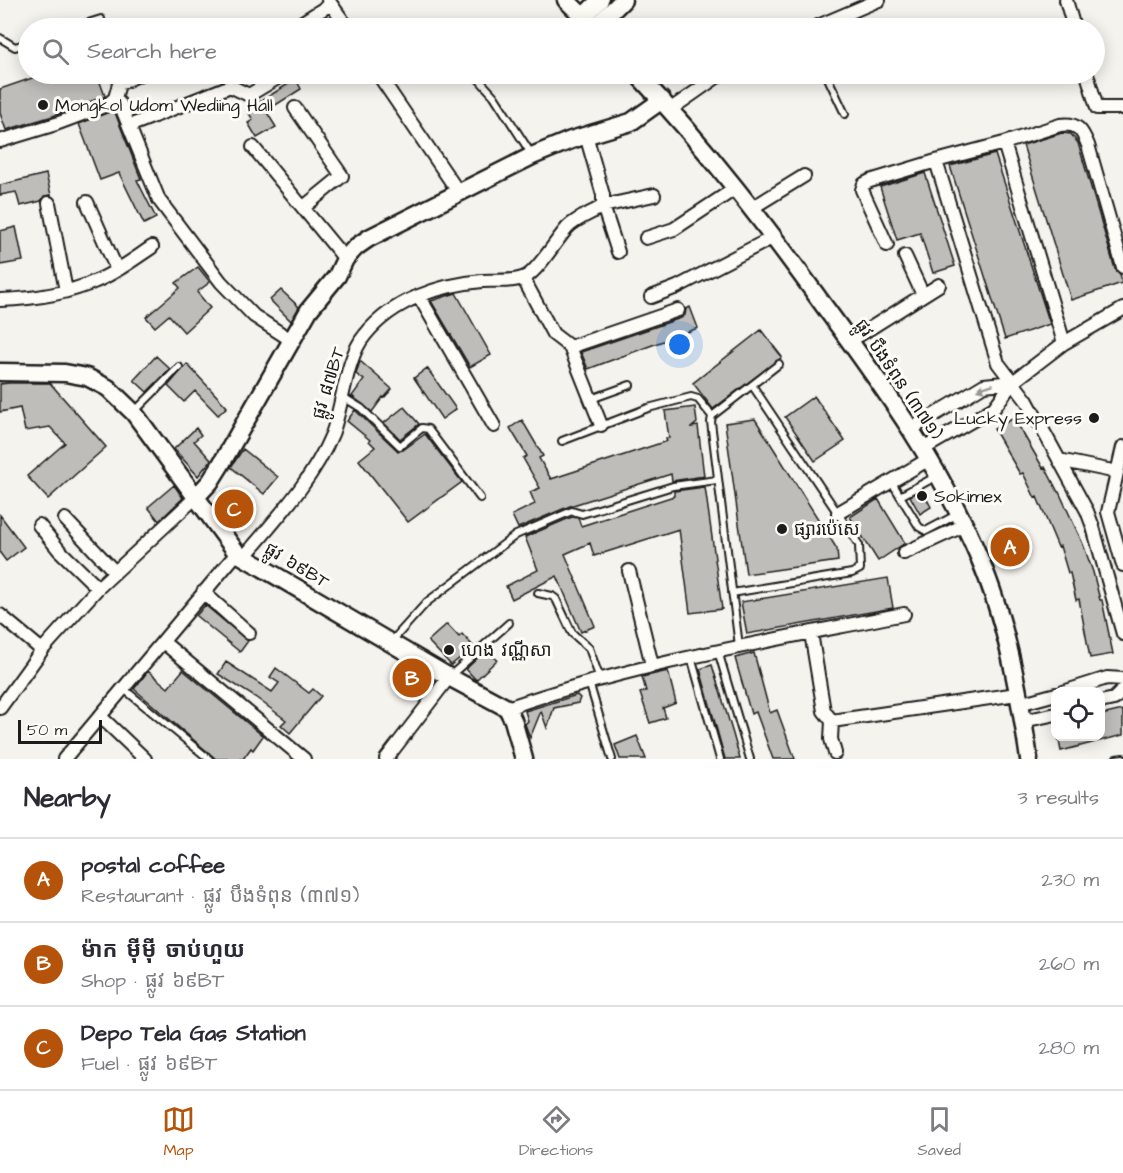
<!DOCTYPE html>
<html lang="en">
<head>
<meta charset="utf-8">
<style>
	body { margin:0; font-family:"Architects Daughter","Noto Sans Khmer",sans-serif; background:#f7f7f7; color:#2b2b33 }
	.controls { position:absolute; right:18px; bottom:18px; display:grid; overflow:hidden; border-radius:12px; box-shadow:0 3px 15px #0003 }
	.controls button { width:54px; height:54px; display:grid; place-items:center; padding:0; border:0; border-bottom:2px solid #e1e1e2; background:#fff; color:#2b2b33; font:30px sans-serif }
	.scale { position:absolute; left:18px; bottom:15px; width:84px; box-sizing:border-box; padding-left:6px; border:3px solid #1c1c1c; border-top:0; font-size:16px; line-height:21px; white-space:nowrap; color:#1c1c1c; -webkit-text-stroke:4px #fdfcf7; paint-order:stroke }
	.you { position:absolute; left:680px; top:345px; width:21px; height:21px; margin:-15px; border:4px solid #fff; border-radius:50%; background:#1a73e8; box-shadow:0 0 0 9px #1a73e833 }
	.badge { display:grid; place-items:center; width:39px; height:39px; border-radius:50%; background:#b45309; color:#fff; font-size:20px; font-weight:700 }
	.pin { position:absolute; translate:-50% -50%; border:3px solid #fff; box-shadow:0 2px 6px #0006 }
	.list { margin:0; padding:0; list-style:none }
	h2 { display:flex; justify-content:space-between; align-items:center; height:78px; margin:0; padding:0 24px; font-size:26px }
	h2 small { font-size:20px; font-weight:400; color:#7c7c81 }
	.list li { display:grid; grid-template-columns:39px 1fr auto; gap:18px; align-items:center; box-sizing:border-box; height:84px; padding:0 24px; border-top:2px solid #e1e1e2 }
	.list b { display:block; font-size:22px; white-space:nowrap }
	.list p { margin:0; font-size:20px; white-space:nowrap; color:#7c7c81 }
	.list em { font-size:20px; font-style:normal; color:#7c7c81 }
	.icon { flex:none; width:33px; height:33px; fill:none; stroke:currentColor; stroke-width:2; stroke-linecap:round; stroke-linejoin:round }
	.map { position:relative; flex:none; width:1123px; height:759px; overflow:hidden }
	.search { position:absolute; background:#fff; box-shadow:0 3px 15px #0003; left:18px; right:18px; top:18px; height:66px; display:flex; align-items:center; gap:15px; box-sizing:border-box; padding:0 21px; border-radius:33px; color:#7c7c81; font-size:22px }
	.sheet { height:330px; background:#fff }
	nav { display:flex; justify-content:space-around; align-items:center; box-sizing:border-box; height:84px; border-top:2px solid #e1e1e2; background:#fff; font-size:16px; color:#7c7c81 }
	nav a { display:grid; justify-items:center; gap:3px }
	nav .on { color:#b45309 }
	.map>svg:first-child { display:block }
</style>
</head>
<body>
<div class="map">
<svg width="1123" height="759" viewBox="0 0 1123 759">
	<rect width="100%" height="100%" fill="#f4f3ee"/>
	<filter id="ink" filterUnits="userSpaceOnUse"><feTurbulence type="fractalNoise" baseFrequency=".0167" numOctaves="2"/><feDisplacementMap in="SourceGraphic" scale="12" xChannelSelector="R" yChannelSelector="G"/><feConvolveMatrix kernelMatrix="1 2 1 2 8 2 1 2 1" color-interpolation-filters="sRGB"/></filter>
	<g filter="url(#ink)">
		<path fill="#bebdba" stroke="#1c1c1c" stroke-width="1.5" d="M44 74H97L105 96 53 116 6 130 0 113V89Z
			M296 79 301 89 266 111 276 127 257 138 248 123 253 120 247 110Z
			M114 110 141 179 137 180 156 218 144 224 119 173 100 180 79 124Z
			M1062 133 1071 134 1078 143 1115 269 1120 274 1122 283 1071 300 1023 145Z
			M995 154 1050 324 1005 339 950 166Z
			M925 173 955 266 933 273 920 233 897 240 880 187Z
			M46 174 51 195 44 196 41 201 20 206 16 192 0 195V185Z
			M16 227 23 261 0 265V231Z
			M198 267 210 282 197 292 210 308 184 332 169 315 155 327 146 317 180 288 176 283Z
			M281 290 299 307 291 321 270 300Z
			M456 293 491 355 470 367 431 301Z
			M690 307 698 328 588 369 581 352 681 318 685 315 686 309Z
			M761 330 782 357 713 409 693 383Z
			M156 356 170 369 147 392 134 380Z
			M360 361 392 389 384 398 383 397 372 412 352 396 364 380 356 374Z
			M187 364 227 407 218 415 195 391 184 402 168 386Z
			M427 368 456 409 442 419 414 378Z
			M9 383H50L106 447 48 499 27 476 65 443 50 427 25 431 20 408 0 412V384Z
			M814 396 845 441 815 461 785 417Z
			M404 407 419 424 400 439 384 423Z
			M695 407 697 423 692 427 698 426 704 476 672 481 671 474 570 506 518 528 512 515 535 504 530 492 540 488 523 458 527 456 510 428 522 420 543 456 539 458 551 479 667 441 666 438H669L665 411Z
			M355 410 398 451 403 450 425 434 462 482 408 522 359 460 375 447 369 441 370 440 347 421Z
			M1014 418 1043 468 1045 467 1058 492H1059L1083 544 1093 572 1100 600H1102L1113 654 1090 658 1079 599 1076 600 1070 573H1068L1060 546 1058 547 1037 497 1035 498 1023 473 1020 474 994 429Z
			M755 419 837 549 838 561 746 574 725 423Z
			M196 428 201 435 194 441 211 460 198 476 174 449Z
			M243 449 278 477 264 494 231 467Z
			M174 485 183 498 159 521 148 507Z
			M705 487 722 609 690 613 679 529 594 556 590 543 565 554 595 626 581 632 557 576 512 599 506 586 538 570 525 537 572 517 578 518 581 526 674 496V491Z
			M922 490 931 507 920 514 910 496Z
			M878 499 905 543 878 561 850 517Z
			M0 515 24 547 6 561 0 553Z
			M888 578 893 608 747 634 741 602Z
			M205 605 248 641 240 652 196 616Z
			M447 624 459 637 462 634 474 647 451 665 428 641Z
			M487 649 497 660 476 680 466 669Z
			M754 653 770 713 777 710 795 759H773L756 712 751 714 735 658Z
			M226 662 272 692 279 683 270 677 276 668 309 693 313 689 321 696 290 733 281 725 286 720 255 697 218 674Z
			M712 665 733 734 740 759H725L700 669Z
			M183 670 263 736 253 750 251 748 243 759H216L134 689 148 671 168 688Z
			M668 671 676 703 663 708 666 718 650 723 640 693 646 691 642 677Z
			M577 695 580 698 578 703 554 708 547 728 541 711 530 738 525 724 528 721 525 711Z
			M1123 710V735L1061 751 1058 736H1101V715Z
			M637 736 646 759H620L615 745Z"/>
		<g fill="none" stroke-linecap="round" stroke-linejoin="round">
			<defs>
				<path id="lane" d="M72 28 101 19
					M0 38 15 47 28 43
					M474 74 494 96 532 155
					M826 74 845 114
					M343 397 361 408 400 446 422 428 428 429 480 498
					M591 399 630 385
					M134 412 179 367
					M712 416 779 364
					M562 441 648 408 691 397 698 399 712 416 711 422 739 646
					M891 481 919 527 926 531 958 514
					M900 496 937 476
					M211 514 223 504 238 521 224 534
					M538 593 552 596 556 599 572 633 589 648 600 679
					M732 593 852 573 860 569 859 545 752 385
					M391 642 427 602 516 535 572 511 582 514 673 486 717 480
					M718 651 750 759
					M691 657 720 759
					M451 675 509 623
					M589 682 612 759
					M124 689 209 759
					M1116 759 1123 758"/>
				<path id="street" d="M328 0 348 28
					M1066 0 1074 28
					M293 28 331 4
					M813 28 879 0
					M378 74 459 193
					M1087 74 1097 108H1123
					M115 98 120 104 159 200 221 282 254 316 291 340
					M295 108 342 176 304 207
					M671 109 721 74
					M129 126 228 87H232L249 95 284 74
					M0 141 56 124 107 105 115 98 119 84 140 74
					M1004 143 1064 343
					M253 147 345 259
					M87 202 117 270
					M49 203 66 291
					M752 208 804 176
					M646 238 674 229 736 188
					M887 245 862 190 864 184 870 181 936 161
					M618 252 603 206 654 195
					M905 256 923 295
					M1123 267 1088 145C1082 130 1077 122 1060 125L1004 143 936 161 998 363 1027 401 1087 511 1093 527 1123 634
					M523 278 553 334 570 347 601 425
					M419 296 494 426
					M651 297 677 287 774 237
					M0 300C32 299 67 294 96 281 116 273 134 259 152 247
					M850 341 939 285
					M570 347 678 310
					M911 429 984 385 1013 382
					M1123 447 1108 512 1123 565
					M923 449 994 408 1013 382 1064 343 1123 309
					M1059 460 1117 472
					M838 513 929 459
					M65 519 115 572
					M39 525 59 550 98 588
					M904 553 965 525
					M245 556C276 519 313 480 332 434 343 405 346 357 365 335 393 300 439 285 482 281 496 280 514 283 527 276 539 269 557 239 568 227 577 218 592 213 603 206V195L586 135
					M629 571 652 665
					M203 592 249 633
					M0 615 42 650
					M811 633 824 711 832 721 831 739 835 753
					M163 642 304 759
					M1063 692 1107 678 1123 679
					M1100 702 1114 699 1123 690
					M1019 704 1056 694
					M0 708 42 650 98 588 196 497
					M507 708C636 663 770 641 904 614
					M101 717 145 759
					M832 721 1017 694
					M1023 721 1056 714
					M64 759 237 553
					M386 759 449 677"/>
				<path id="secondary" d="M566 0 595 28
					M584 16 600 0
					M595 28 623 0
					M637 74C707 148 768 228 827 310 885 389 941 467 979 557 1006 620 1019 691 1029 759
					M0 372 65 373 87 377 108 388 134 413 237 553 449 677 507 708 513 720 524 759
					M196 497 210 482 220 466 309 310 337 276 345 259 356 247 369 238 532 156 571 140 631 122 662 100"/>
			</defs>
			<use href="#lane" stroke="#1c1c1c" stroke-width="10"/>
			<use href="#street" stroke="#1c1c1c" stroke-width="16"/>
			<use href="#secondary" stroke="#1c1c1c" stroke-width="21"/>
			<use href="#lane" stroke="#fdfcf7" stroke-width="6"/>
			<use href="#street" stroke="#fdfcf7" stroke-width="12"/>
			<use href="#secondary" stroke="#fdfcf7" stroke-width="16"/>
		</g>
		<defs><path id="oneway-solid" d="M-6-.8H1V-3.2L6.5 0L1 3.2V.8H-6Z" transform="scale(1.5)"/></defs>
		<use fill="#989794" href="#oneway-solid" transform="translate(985 387) rotate(162)"/>
	</g>
	<g fill="#1c1c1c" stroke="#fdfcf7" stroke-width="2">
		<circle cx="43" cy="105" r="6"/>
		<circle cx="1094" cy="418" r="6"/>
		<circle cx="922" cy="496" r="6"/>
		<circle cx="782" cy="529" r="6"/>
		<circle cx="449" cy="650" r="6"/>
	</g>
	<g text-anchor="middle" stroke-width="6" stroke-linejoin="round" paint-order="stroke">
		<g font-size="18" fill="#1c1c1c" stroke="#fdfcf7" text-anchor="start">
			<text x="55" y="111">Mongkol Udom Wediing Hall</text>
			<text x="1082" y="424" text-anchor="end">Lucky Express</text>
			<text x="934" y="502">Sokimex</text>
			<text x="794" y="535">ផ្សារប៉េសេ</text>
			<text x="461" y="656">ហេង វណ្ណីសា</text>
		</g>
		<g font-size="18" fill="#1c1c1c" stroke="#fdfcf7">
			<text transform="translate(899 379) rotate(56)" y="6">ផ្លូវ បឹងទំពុន (៣៧១)</text>
			<text transform="translate(328 383) rotate(-73)" y="6">ផ្លូវ ៨៧BT</text>
			<text transform="translate(297 565) rotate(31)" y="6">ផ្លូវ ៦៩BT</text>
		</g>
	</g>
</svg>
<div class="controls">
<button><svg class="icon" aria-label="locate" viewBox="0 0 24 24"><circle cx="12" cy="12" r="6"/><path d="M12 2v4M12 18v4M2 12h4M18 12h4"/></svg></button>
</div>
<div class="scale">50 m</div>
<div class="you"></div>
<div class="pin badge" style="left:1010px;top:547px">A</div>
<div class="pin badge" style="left:412px;top:678px">B</div>
<div class="pin badge" style="left:234px;top:509px">C</div>
<div class="search"><svg class="icon" aria-label="search" viewBox="0 0 24 24"><circle cx="10" cy="10" r="6"/><path d="M15 15l6 6"/></svg>Search here</div>
</div>
<section class="sheet">
<h2>Nearby<small>3 results</small></h2>
<ul class="list">
<li><span class="badge">A</span><div><b>postal coffee</b><p>Restaurant · ផ្លូវ បឹងទំពុន (៣៧១)</p></div><em>230 m</em></li>
<li><span class="badge">B</span><div><b>ម៉ាក ម៉ីម៉ី ចាប់ហួយ</b><p>Shop · ផ្លូវ ៦៩BT</p></div><em>260 m</em></li>
<li><span class="badge">C</span><div><b>Depo Tela Gas Station</b><p>Fuel · ផ្លូវ ៦៩BT</p></div><em>280 m</em></li>
</ul>
</section>
<nav>
<a class="on"><svg class="icon" aria-label="map" viewBox="0 0 24 24"><path d="M3 6l6-2 6 2 6-2v14l-6 2-6-2-6 2zM9 4v14M15 6v14"/></svg>Map</a>
<a><svg class="icon" aria-label="directions" viewBox="0 0 24 24"><path d="M12 3l9 9-9 9-9-9zM9 14v-3h6M13 9l2 2-2 2"/></svg>Directions</a>
<a><svg class="icon" aria-label="saved" viewBox="0 0 24 24"><path d="M7 4h10v16l-5-4-5 4z"/></svg>Saved</a>
</nav>
</body>
</html>
